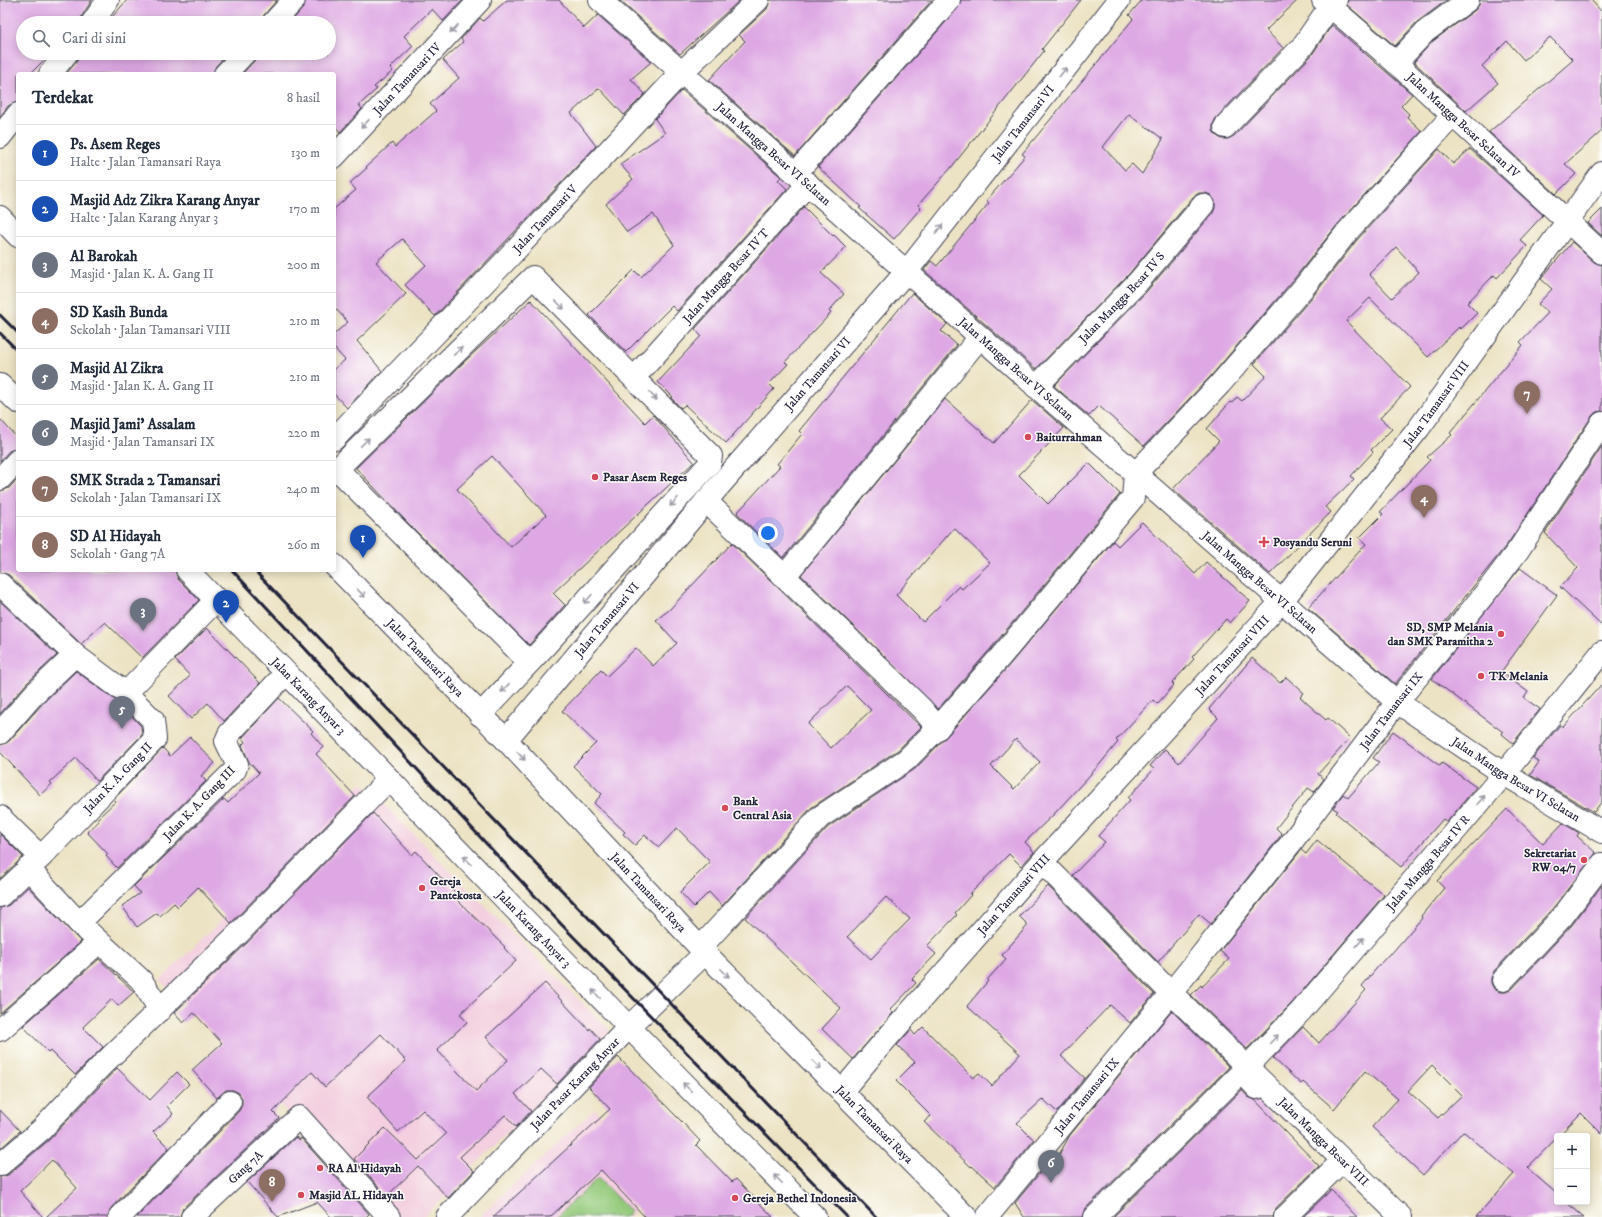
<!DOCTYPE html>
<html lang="id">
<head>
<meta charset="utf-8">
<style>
	body { margin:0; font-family:"IM FELL DW Pica",serif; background:#f2f2f3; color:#1f2937 }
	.controls { position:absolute; right:12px; bottom:12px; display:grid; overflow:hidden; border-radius:4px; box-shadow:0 2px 10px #0003 }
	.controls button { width:36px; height:36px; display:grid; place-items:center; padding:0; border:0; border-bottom:1px solid #e0e1e3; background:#fff; color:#1f2937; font:20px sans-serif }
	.you { position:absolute; left:768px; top:533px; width:14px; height:14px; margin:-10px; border:3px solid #fff; border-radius:50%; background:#1a73e8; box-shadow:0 0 0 6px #1a73e833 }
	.badge { display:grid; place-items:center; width:26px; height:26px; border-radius:50%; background:#0b8043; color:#fff; font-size:13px; font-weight:700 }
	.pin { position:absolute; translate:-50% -33px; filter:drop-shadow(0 1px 2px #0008) }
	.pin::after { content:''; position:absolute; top:21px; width:14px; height:12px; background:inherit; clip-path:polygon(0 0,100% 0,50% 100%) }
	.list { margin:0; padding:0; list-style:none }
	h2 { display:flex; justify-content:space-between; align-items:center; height:52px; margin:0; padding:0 16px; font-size:17px }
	h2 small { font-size:13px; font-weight:400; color:#747a83 }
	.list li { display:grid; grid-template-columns:26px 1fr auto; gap:12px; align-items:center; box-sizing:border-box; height:56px; padding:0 16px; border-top:1px solid #e0e1e3 }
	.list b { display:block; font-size:15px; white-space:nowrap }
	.list p { margin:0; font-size:13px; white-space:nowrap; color:#747a83 }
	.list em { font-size:13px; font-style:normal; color:#747a83 }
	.icon { flex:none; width:22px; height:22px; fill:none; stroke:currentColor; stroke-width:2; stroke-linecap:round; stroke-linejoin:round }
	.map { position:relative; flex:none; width:1602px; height:1217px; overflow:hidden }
	.search { position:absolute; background:#fff; box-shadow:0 2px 10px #0003; left:16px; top:16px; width:320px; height:44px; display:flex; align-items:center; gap:10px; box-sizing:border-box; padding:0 14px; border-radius:22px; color:#747a83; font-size:15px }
	.panel { position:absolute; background:#fff; box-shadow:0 2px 10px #0003; left:16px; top:72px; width:320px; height:500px; border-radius:4px }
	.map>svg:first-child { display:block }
</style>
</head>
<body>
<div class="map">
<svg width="1602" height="1217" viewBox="0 0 1602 1217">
	<rect width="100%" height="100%" fill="#fdfcf7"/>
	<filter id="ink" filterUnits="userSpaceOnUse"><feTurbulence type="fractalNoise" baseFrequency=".025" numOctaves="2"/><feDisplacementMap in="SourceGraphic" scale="8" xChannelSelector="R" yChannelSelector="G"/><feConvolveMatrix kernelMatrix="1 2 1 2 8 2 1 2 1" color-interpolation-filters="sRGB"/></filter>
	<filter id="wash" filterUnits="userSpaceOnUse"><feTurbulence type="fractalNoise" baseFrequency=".012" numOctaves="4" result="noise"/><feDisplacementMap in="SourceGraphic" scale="16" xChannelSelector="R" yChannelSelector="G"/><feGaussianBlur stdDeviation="0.9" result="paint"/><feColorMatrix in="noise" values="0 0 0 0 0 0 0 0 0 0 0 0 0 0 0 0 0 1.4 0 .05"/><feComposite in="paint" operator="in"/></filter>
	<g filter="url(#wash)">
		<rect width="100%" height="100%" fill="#ece3c4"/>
		<path fill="#f3cfdf" d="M362 783 610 1031 423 1217H389L160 980Z
			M595 1109 660 1180 632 1206 636 1210 629 1217H479Z"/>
		<path fill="#94ca7c" stroke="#5b765c" d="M598 1178 631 1212 625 1217H556Z"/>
		<g id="blocks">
			<path fill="#dea8e4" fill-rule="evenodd" d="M0 0H92L82 16 80 23H23V53H51L30 74H18V101L8 106 0 117Z
				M127 0H277L264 15 261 23H107Z
				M306 0H463L443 21 432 9 404 36 413 46 390 68 393 71 374 87 377 89 359 105 362 109 340 132 334 125V74H242L254 61 257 53H329V23H290L303 8Z
				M507 0H559L584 28 598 15 651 62 631 79 645 94 624 115 599 88 571 113 596 146 435 316 405 285 426 265 402 239 376 262 406 294 357 341 382 371 347 408 334 394V369L345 360 334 348V334L348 322 334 307V209L356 190 350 183 367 168 366 167 392 143 395 147 436 111 430 104 459 78 443 60 463 42 461 39 480 18 483 21Z
				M619 0H740L680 54Z
				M770 0H932L795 156 709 80 745 41 739 35 767 9Z
				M961 0H1081L1042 49 1044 51 950 169 918 205 921 208 894 239 859 208 861 207 818 167 958 8Z
				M1142 0H1298L1266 30 1283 48 1216 118 1213 124V131L1217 136 1222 139H1228L1234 136 1311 56 1332 25 1412 94 1401 106 1409 114 1407 117 1422 131 1338 224 1294 279 1211 376 1144 446 1099 406 1089 416 1054 386 1147 291 1213 213 1215 208V201L1211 195 1205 193H1199L1193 197 1129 274 1036 369 924 270 931 261 937 266 989 203 986 201 1025 156 1022 154 1133 19 1129 15ZM1129 114 1163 139 1142 174 1132 164 1125 170 1103 147Z
				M1348 0H1447L1417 22 1395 46 1347 5Z
				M1480 0H1591L1602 12V131L1565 164 1576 174 1556 194 1489 132 1573 60 1550 37 1524 60 1507 41 1482 66 1498 83 1466 111 1414 62 1433 41 1475 10 1479 5Z
				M79 53H228L216 66 213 74H66L77 61Z
				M682 90 781 177 778 180 787 189 677 311 672 306 626 352 589 315 634 270 641 277 674 245 653 214 627 232 606 204 633 179 620 164 665 133 655 119Z
				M1439 149 1453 164 1470 149 1543 215 1520 240 1527 246 1497 278 1494 275 1467 303 1477 313 1461 329 1459 327 1428 357 1370 298 1346 321 1410 387 1380 418 1392 429 1371 450 1373 452 1351 476 1354 479 1325 507 1331 512 1270 574 1173 489 1219 441 1207 429 1230 402 1232 403 1237 397 1242 401 1266 376 1254 364 1314 295 1357 240ZM1396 247 1419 272 1392 298 1369 274Z
				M804 207 833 236 834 235 846 247 821 273 844 294 829 311 831 313 785 362 788 364 769 384 774 389 726 443 685 405 681 408 671 398 673 397 658 382 701 336 695 329Z
				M1602 209V236L1588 223Z
				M1572 242 1594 262 1602 265V411L1596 412 1592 416 1509 542 1395 684 1308 608 1366 544 1359 538 1383 514 1380 512 1430 460 1427 457 1452 435 1450 433 1523 345 1520 342 1548 313 1538 304 1552 289 1541 279Z
				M912 293 947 324 941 331 957 345 783 558 737 513 780 466 777 464 802 434 799 431Z
				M531 300 645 423 653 415 694 462 553 593 565 605 529 645 403 518 356 468 463 363ZM492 456 546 515 511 547 457 489Z
				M945 399 994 443 1032 400 1064 428 1019 475 1048 504 1089 463 1120 494 992 647 938 709 801 575ZM954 528 990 563 962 589 959 586 923 622 896 595Z
				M0 419 18 439V448L9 451 0 461Z
				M1602 446V626L1560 587 1578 568 1545 533Z
				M18 478V570H175L178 579 199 600 142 658 105 622 81 644 9 575 0 572V491L9 488Z
				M1142 522 1195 574 1206 562 1250 601 1230 623 1226 619 1192 657 1194 659 1172 683 1174 685 1157 704 1153 700 1116 740 1118 742 1100 764 1054 814 1025 842 1034 852 1021 866 1009 854 970 894 971 895 955 913 957 915 927 946 936 954 912 979 916 983 890 1010 893 1013 853 1059 822 1029 841 1008 745 918 828 827 915 769 947 736 1011 663 1113 541 1118 546ZM1016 739 1040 762 1014 789 991 766ZM886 897 910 919 871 959 847 937Z
				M732 543 921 727 898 750 811 808 722 906 709 892 694 907 680 892 710 862 677 828 659 847 645 835 635 845 623 834 625 832 594 803 602 794 573 766 596 743 562 711 601 670 607 676 636 648 653 666 677 643 656 620 669 610ZM847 686 871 710 831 748 808 724Z
				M1520 568 1557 595 1501 672 1528 692 1524 698 1540 709 1513 743 1502 734 1503 732 1432 679Z
				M0 601 57 655 26 684 0 714Z
				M207 628 260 683 224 721 208 703 191 719 169 696 190 676 175 660Z
				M1252 658 1280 683 1286 677 1304 693 1300 697 1326 720 1328 718 1350 738 1318 774 1324 779 1314 792 1308 788 1276 828 1282 834 1211 924 1199 914 1158 962 1073 875 1105 842 1098 836 1130 800 1128 798 1154 769 1150 766 1165 749 1179 763 1218 718 1209 709Z
				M76 671 118 702 141 726 142 735 97 781 76 758 50 782 52 784 40 795 0 752V745L9 741 44 702Z
				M1602 684V801L1594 812 1530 775 1539 762 1533 758 1560 725 1563 727Z
				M279 698 313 731 311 733 323 747 316 754 355 796 231 923 198 887 178 907 174 903 160 916 157 913 137 927 122 906 140 893 134 886 224 799 228 803 259 773 249 762 242 745 245 742 242 738Z
				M1393 731 1440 766 1442 763 1476 787 1447 822 1443 819 1401 867 1336 813 1338 811 1333 808 1343 794 1348 798 1379 762 1373 758Z
				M190 737 215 763 201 776 206 781 117 868 106 856 108 854 87 832 99 821 97 819 116 801 114 799 163 748 170 756Z
				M1507 809 1543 844 1563 823 1579 833 1577 836 1596 853 1553 908 1494 971 1491 978V983L1494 989 1500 992H1506L1512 989 1572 925 1602 885V1134L1581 1113 1527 1168 1557 1194V1202H1566L1584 1217H1476L1514 1174 1463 1131 1423 1175 1372 1127 1398 1099 1365 1071 1334 1109 1303 1082 1301 1084 1273 1058 1303 1027 1319 1043 1366 990 1362 986 1381 963 1390 953 1391 954 1422 918 1421 916 1444 888 1437 881ZM1432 1065 1462 1095 1438 1118 1408 1091Z
				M373 813 412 855 416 851 444 881 459 896 456 899 505 947 504 948 516 961 460 1014 467 1022 437 1050 476 1091 508 1060 486 1037 545 983 589 1030 590 1028 600 1039 557 1084 541 1069 515 1094 531 1111 516 1127 505 1115 460 1157 474 1171 448 1198 418 1166 387 1196 354 1159 385 1128 418 1160 446 1134 423 1110 398 1132 367 1097 406 1061 381 1034 325 1087 312 1072 273 1112 279 1118 183 1208 180 1217H137L239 1111 242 1105V1099L239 1093 233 1090H226L217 1098 192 1070 222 1043 194 1013 183 1023 174 1013 248 942Z
				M0 834 23 857 0 879Z
				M1317 840 1384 895 1292 1003 1247 1049 1191 995 1201 985 1202 987 1229 959 1220 951 1301 850 1306 854Z
				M1048 886 1154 994 1130 1023 1110 1005 1061 1056 1085 1078 1057 1112 1043 1099 1017 1123 1034 1140 995 1187 972 1166 971 1167 924 1122 931 1116 896 1081 915 1062 897 1045 911 1030 915 1035 923 1027 973 1078 979 1073 992 1086 1020 1054 967 1006 988 981 987 980 1006 959 1002 955 1028 925 1019 916Z
				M28 887 81 942 0 1013V908L9 905Z
				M99 959 134 992 118 1006 112 999 83 1027 103 1047 75 1075 50 1050 48 1052 23 1026Z
				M1172 1011 1229 1067 1086 1208 1083 1217H1024L1015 1203 1053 1157 1056 1160 1070 1135Z
				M618 1057 683 1123 700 1141 696 1145 732 1182 736 1179 773 1217H645L601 1170 550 1217H493L610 1109 589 1087Z
				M117 1068 150 1100 177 1072 189 1084 167 1106 173 1114 153 1132 169 1148 111 1208 108 1217H46L77 1188 52 1160 20 1191 43 1217H0V1177L8 1175 49 1140Z
				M1242 1090 1248 1097 1255 1100 1319 1166 1276 1208 1273 1217H1113Z
				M0 1110 20 1131 0 1149Z
				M296 1137 300 1140 301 1138 369 1214 366 1217H331L317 1202 278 1217 247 1182Z
				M1331 1190 1357 1217H1303Z"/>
		</g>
	</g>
	<g filter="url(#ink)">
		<use href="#blocks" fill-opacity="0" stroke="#403f50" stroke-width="1"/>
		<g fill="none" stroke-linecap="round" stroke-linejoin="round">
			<defs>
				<g id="minor">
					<path id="s1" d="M600 0 1057 405 1397 702 1504 774 1602 832"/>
					<path id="s2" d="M1323 0 1396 63 1602 253"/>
					<path d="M92 23 108 0"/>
					<path d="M273 23 294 0"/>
					<path d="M1396 63 1425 32 1468 0"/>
					<path d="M50 74 67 53"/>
					<path d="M225 74 245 53"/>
					<path d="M1225 127 1302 47 1330 6 1336 0"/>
					<path d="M0 137 18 114"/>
					<path id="s3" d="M334 157 480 0"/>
					<path d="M796 173 949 0"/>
					<path d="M0 217 18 236"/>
					<path id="s4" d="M643 368 808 184"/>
					<path d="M0 385 18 402"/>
					<path id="s5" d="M1036 387 1138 282 1203 205"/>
					<path id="s6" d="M334 439 510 256 681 73 758 0"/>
					<path d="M337 469 529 662"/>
					<path d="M334 472 533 277 711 456 710 463 545 646 480 715"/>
					<path d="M0 479 18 460"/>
					<path d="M706 501 922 709 938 728"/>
					<path id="s7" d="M334 565 506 740 705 953 966 1217"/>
					<path id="s8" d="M187 570 621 1019 815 1217"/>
					<path d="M784 577 980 337"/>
					<path d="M0 584 75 655"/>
					<path d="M0 733 35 693 75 655 126 693"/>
					<path id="s9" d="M506 740 706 501 907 271 1119 0"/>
					<path d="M0 817 41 857"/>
					<path id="s10" d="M1042 862 1166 988 1401 1217"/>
					<path d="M28 868 79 923 141 980 160 1010"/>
					<path id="s11" d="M0 896 41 857 155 739 153 720 126 693 217 599"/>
					<path d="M79 923 235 770 237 764 226 741 229 734 286 673"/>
					<path d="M700 948 820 817 906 760 938 728 1002 655 1133 498 1135 474 1220 384 1304 287 1347 232 1453 115"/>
					<path d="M1503 980 1563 916 1602 864"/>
					<path d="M0 1030 99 942"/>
					<path id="s12" d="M1247 1067 1301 1011 1504 774 1602 652"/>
					<path id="s13" d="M842 1091 873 1054 1042 862 1282 601 1419 428 1602 173"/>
					<path d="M0 1165 41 1130 101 1066 239 933 389 779"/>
					<path d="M120 1217 230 1102"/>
					<path id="s14" d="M192 1217 299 1117 389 1217"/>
					<path id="s15" d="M447 1217 629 1027 705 953"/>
					<path id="s16" d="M987 1217 1171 993 1291 843 1397 702 1491 586 1519 549 1602 423"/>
					<path d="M1095 1217 1242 1072 1257 1088"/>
					<path d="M1285 1217 1342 1161"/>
				</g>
			</defs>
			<use href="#minor" stroke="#403f50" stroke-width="24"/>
			<use href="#minor" stroke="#fff" stroke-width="22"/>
			<path stroke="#22223b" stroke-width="3" d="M0 315 18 333
				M0 333 18 351
				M232 570 561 924 847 1217
				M254 570 876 1217"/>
		</g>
		<defs><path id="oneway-shaft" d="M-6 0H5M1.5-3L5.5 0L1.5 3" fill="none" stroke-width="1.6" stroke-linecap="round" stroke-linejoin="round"/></defs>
		<g stroke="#9c9ca7">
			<use href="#oneway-shaft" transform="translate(454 29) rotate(133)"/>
			<use href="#oneway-shaft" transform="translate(1063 72) rotate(-52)"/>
			<use href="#oneway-shaft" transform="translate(365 124) rotate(133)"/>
			<use href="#oneway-shaft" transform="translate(939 229) rotate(-52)"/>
			<use href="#oneway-shaft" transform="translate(560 305) rotate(45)"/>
			<use href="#oneway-shaft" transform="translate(458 351) rotate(-44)"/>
			<use href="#oneway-shaft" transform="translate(653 396) rotate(46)"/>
			<use href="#oneway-shaft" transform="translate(365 442) rotate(-44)"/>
			<use href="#oneway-shaft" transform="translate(674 502) rotate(132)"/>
			<use href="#oneway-shaft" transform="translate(361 593) rotate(46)"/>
			<use href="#oneway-shaft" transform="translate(588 599) rotate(132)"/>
			<use href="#oneway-shaft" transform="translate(505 688) rotate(133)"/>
			<use href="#oneway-shaft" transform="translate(521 756) rotate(47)"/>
			<use href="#oneway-shaft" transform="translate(1481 800) rotate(-49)"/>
			<use href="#oneway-shaft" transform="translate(467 860) rotate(-134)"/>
			<use href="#oneway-shaft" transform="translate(1360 942) rotate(-49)"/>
			<use href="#oneway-shaft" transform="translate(725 973) rotate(45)"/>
			<use href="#oneway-shaft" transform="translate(596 994) rotate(-134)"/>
			<use href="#oneway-shaft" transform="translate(1274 1039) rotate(-46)"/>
			<use href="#oneway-shaft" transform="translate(817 1065) rotate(45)"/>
			<use href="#oneway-shaft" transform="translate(687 1087) rotate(-135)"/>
			<use href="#oneway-shaft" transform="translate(778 1179) rotate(-135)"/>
		</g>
	</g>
	<g fill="#d1495b" stroke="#fdfcf7" stroke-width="1.5">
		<circle cx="1028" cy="437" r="4"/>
		<circle cx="595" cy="477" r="4"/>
		<path d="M1262 536h4v4h4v4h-4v4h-4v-4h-4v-4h4z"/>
		<circle cx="1501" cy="634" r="4"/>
		<circle cx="1481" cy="676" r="4"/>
		<circle cx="725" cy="808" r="4"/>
		<circle cx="1584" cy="860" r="4"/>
		<circle cx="422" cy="888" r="4"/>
		<circle cx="320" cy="1168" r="4"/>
		<circle cx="301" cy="1195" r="4"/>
		<circle cx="735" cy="1198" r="4"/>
	</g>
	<g text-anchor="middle" stroke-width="3" stroke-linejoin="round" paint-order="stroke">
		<g font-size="12" fill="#22223b" stroke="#fdfcf7">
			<text dy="4" stroke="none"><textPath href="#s3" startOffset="107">Jalan Tamansari IV</textPath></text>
			<text dy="4" stroke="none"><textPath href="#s9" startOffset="805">Jalan Tamansari VI</textPath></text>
			<text dy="4" stroke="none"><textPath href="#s2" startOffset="188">Jalan Mangga Besar Selatan IV</textPath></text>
			<text dy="4" stroke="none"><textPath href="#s1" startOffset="232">Jalan Mangga Besar VI Selatan</textPath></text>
			<text dy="4" stroke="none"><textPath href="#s6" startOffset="305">Jalan Tamansari V</textPath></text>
			<text dy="4" stroke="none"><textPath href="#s4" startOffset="124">Jalan Mangga Besar IV T</textPath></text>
			<text dy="4" stroke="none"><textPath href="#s5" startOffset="124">Jalan Mangga Besar IV S</textPath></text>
			<text dy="4" stroke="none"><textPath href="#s1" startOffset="556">Jalan Mangga Besar VI Selatan</textPath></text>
			<text dy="4" stroke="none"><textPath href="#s9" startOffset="481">Jalan Tamansari VI</textPath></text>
			<text dy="4" stroke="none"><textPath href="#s13" startOffset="909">Jalan Tamansari VIII</textPath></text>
			<text dy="4" stroke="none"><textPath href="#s1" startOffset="880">Jalan Mangga Besar VI Selatan</textPath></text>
			<text dy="4" stroke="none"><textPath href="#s9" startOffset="157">Jalan Tamansari VI</textPath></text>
			<text dy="4" stroke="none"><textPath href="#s13" startOffset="585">Jalan Tamansari VIII</textPath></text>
			<text dy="4" stroke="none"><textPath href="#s7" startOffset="130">Jalan Tamansari Raya</textPath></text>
			<text dy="4" stroke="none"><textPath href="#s8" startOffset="175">Jalan Karang Anyar 3</textPath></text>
			<text dy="4" stroke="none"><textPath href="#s16" startOffset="648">Jalan Tamansari IX</textPath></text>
			<text dy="4" stroke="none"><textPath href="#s11" startOffset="167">Jalan K. A. Gang II</textPath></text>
			<text dy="4" stroke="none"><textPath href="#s1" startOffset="1204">Jalan Mangga Besar VI Selatan</textPath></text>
			<text transform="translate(199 803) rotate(-46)" y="4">Jalan K. A. Gang III</text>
			<text dy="4" stroke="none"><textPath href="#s12" startOffset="273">Jalan Mangga Besar IV R</textPath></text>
			<text dy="4" stroke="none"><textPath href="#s7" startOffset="454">Jalan Tamansari Raya</textPath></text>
			<text dy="4" stroke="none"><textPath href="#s13" startOffset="261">Jalan Tamansari VIII</textPath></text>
			<text dy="4" stroke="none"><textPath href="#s8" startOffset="499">Jalan Karang Anyar 3</textPath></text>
			<text dy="4" stroke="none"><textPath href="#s15" startOffset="185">Jalan Pasar Karang Anyar</textPath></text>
			<text dy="4" stroke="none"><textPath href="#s16" startOffset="157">Jalan Tamansari IX</textPath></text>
			<text dy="4" stroke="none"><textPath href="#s7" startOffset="778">Jalan Tamansari Raya</textPath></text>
			<text dy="4" stroke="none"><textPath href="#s10" startOffset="397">Jalan Mangga Besar VIII</textPath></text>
			<text dy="4" stroke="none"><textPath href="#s14" startOffset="73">Gang 7A</textPath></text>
		</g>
		<g font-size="12" font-weight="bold" fill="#22223b" stroke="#fdfcf7" text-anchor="start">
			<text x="1036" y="441">Baiturrahman</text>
			<text x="603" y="481">Pasar Asem Reges</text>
			<text x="1273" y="546">Posyandu Seruni</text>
			<text x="1493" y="631" text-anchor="end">SD, SMP Melania<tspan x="1493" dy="14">dan SMK Paramitha 2</tspan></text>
			<text x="1489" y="680">TK Melania</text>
			<text x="733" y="805">Bank<tspan x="733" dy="14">Central Asia</tspan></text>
			<text x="1576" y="857" text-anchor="end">Sekretariat<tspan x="1576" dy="14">RW 04/7</tspan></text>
			<text x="430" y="885">Gereja<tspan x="430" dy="14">Pantekosta</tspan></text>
			<text x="328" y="1172">RA Al Hidayah</text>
			<text x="309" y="1199">Masjid AL Hidayah</text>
			<text x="743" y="1202">Gereja Bethel Indonesia</text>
		</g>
	</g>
</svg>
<div class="controls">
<button>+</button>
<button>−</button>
</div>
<div class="you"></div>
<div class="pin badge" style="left:363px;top:558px;background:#1a4fb4">1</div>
<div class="pin badge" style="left:226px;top:623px;background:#1a4fb4">2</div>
<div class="pin badge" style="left:143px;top:631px;background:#6b7280">3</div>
<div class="pin badge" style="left:1424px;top:518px;background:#8d6e63">4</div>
<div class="pin badge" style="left:122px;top:729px;background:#6b7280">5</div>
<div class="pin badge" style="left:1051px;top:1183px;background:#6b7280">6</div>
<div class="pin badge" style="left:1527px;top:414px;background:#8d6e63">7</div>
<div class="pin badge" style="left:272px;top:1202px;background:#8d6e63">8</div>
<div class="search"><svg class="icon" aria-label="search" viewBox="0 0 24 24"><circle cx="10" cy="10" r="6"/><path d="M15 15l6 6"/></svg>Cari di sini</div>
<section class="panel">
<h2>Terdekat<small>8 hasil</small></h2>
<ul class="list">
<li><span class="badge" style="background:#1a4fb4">1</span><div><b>Ps. Asem Reges</b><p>Halte · Jalan Tamansari Raya</p></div><em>130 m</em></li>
<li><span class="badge" style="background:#1a4fb4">2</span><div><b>Masjid Adz Zikra Karang Anyar</b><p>Halte · Jalan Karang Anyar 3</p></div><em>170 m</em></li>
<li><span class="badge" style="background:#6b7280">3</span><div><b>Al Barokah</b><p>Masjid · Jalan K. A. Gang II</p></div><em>200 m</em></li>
<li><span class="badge" style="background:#8d6e63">4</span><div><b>SD Kasih Bunda</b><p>Sekolah · Jalan Tamansari VIII</p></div><em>210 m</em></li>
<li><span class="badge" style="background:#6b7280">5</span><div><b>Masjid Al Zikra</b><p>Masjid · Jalan K. A. Gang II</p></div><em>210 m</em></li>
<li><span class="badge" style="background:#6b7280">6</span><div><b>Masjid Jami' Assalam</b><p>Masjid · Jalan Tamansari IX</p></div><em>220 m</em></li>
<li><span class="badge" style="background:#8d6e63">7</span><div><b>SMK Strada 2 Tamansari</b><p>Sekolah · Jalan Tamansari IX</p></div><em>240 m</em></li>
<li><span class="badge" style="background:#8d6e63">8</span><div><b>SD Al Hidayah</b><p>Sekolah · Gang 7A</p></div><em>260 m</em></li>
</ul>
</section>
</div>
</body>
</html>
